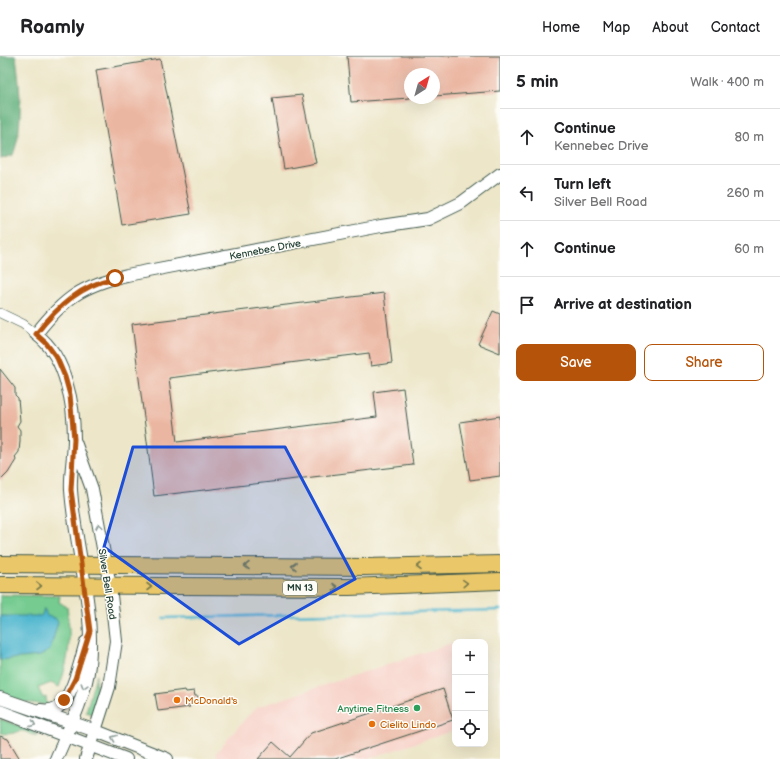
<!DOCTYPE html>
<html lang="en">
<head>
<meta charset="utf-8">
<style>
	body { margin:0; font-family:"Balsamiq Sans",sans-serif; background:#f6f6f6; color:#202124 }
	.controls { position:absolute; right:12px; bottom:12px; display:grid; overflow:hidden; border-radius:8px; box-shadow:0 4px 16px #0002 }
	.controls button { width:36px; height:36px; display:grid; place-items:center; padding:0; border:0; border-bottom:1px solid #e0e0e0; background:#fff; color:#202124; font:20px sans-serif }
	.compass { position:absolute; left:404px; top:12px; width:36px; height:36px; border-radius:50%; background:#fff; box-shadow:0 4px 16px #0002; rotate:37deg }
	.stop { position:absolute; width:12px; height:12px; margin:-9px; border:3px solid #b45309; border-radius:50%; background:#fff }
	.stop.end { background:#b45309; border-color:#fff; box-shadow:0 1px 4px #0008 }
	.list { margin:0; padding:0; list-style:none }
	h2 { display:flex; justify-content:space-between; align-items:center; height:52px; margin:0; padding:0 16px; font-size:17px }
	h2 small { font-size:13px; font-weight:400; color:#757577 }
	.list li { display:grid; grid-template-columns:26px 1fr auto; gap:12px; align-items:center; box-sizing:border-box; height:56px; padding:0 16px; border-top:1px solid #e0e0e0 }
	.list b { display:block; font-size:15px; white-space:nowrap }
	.list p { margin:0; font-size:13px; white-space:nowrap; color:#757577 }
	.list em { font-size:13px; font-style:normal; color:#757577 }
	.actions { display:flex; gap:8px; padding:12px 16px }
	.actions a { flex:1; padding:9px 0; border:1px solid #b45309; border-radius:8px; text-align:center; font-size:14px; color:#b45309 }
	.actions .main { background:#b45309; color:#fff }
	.icon { flex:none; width:22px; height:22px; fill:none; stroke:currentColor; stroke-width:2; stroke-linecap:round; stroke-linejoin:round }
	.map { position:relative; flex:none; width:500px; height:703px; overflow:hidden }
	header { display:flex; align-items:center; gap:24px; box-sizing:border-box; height:56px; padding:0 20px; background:#fff; border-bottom:1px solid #e0e0e0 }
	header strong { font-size:19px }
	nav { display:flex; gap:22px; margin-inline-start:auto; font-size:14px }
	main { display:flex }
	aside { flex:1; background:#fff }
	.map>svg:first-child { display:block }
</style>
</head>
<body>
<header>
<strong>Roamly</strong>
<nav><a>Home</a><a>Map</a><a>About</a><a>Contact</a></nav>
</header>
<main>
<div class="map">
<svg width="500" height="703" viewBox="0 0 500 703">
	<rect width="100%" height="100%" fill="#fdfcf7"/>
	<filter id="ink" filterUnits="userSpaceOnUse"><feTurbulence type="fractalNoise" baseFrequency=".025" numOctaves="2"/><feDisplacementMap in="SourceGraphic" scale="8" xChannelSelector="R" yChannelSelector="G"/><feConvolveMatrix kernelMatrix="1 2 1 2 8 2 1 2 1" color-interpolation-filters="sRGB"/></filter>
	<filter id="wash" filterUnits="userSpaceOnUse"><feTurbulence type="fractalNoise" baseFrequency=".012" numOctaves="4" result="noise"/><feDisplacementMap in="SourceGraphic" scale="16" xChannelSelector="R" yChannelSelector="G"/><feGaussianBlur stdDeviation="0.9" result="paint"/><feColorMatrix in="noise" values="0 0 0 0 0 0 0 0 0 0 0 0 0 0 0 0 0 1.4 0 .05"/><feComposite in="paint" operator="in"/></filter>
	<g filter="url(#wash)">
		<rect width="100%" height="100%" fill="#ede6c9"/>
		<path fill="#f7d1c8" d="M455 586V674L367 703H220L215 698 247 661 258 651Z"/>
		<path fill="#74cb90" stroke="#4a8462" d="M0 539 60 540 59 546 67 551C71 582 70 602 59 631L51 627 38 632 43 642 46 641 47 649 23 646 0 638Z
			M96 619V650L92 658 86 656Z
			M0 663 33 675V677L38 679C32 681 26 674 20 675 14 677 8 679 1 677Z"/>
		<path fill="#5faf7a" stroke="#3f7657" d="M0 0H16C20 31 24 70 13 99L1 103Z"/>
		<path fill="#51b7cf" stroke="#387a82" d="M44 552 47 560 55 562 58 566 50 594 40 600 0 604V560H40L42 559Z"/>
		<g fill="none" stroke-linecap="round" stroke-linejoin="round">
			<path stroke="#51b7cf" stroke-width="2.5" d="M163 562 500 554"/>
		</g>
		<g id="blocks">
			<path fill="#ebb6a1" d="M347 0H500V35L434 40V18H410V42L351 46Z
				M160 3 191 158 122 169 96 14Z
				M302 39 316 107 284 113 272 42Z
				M384 237 392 307 371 310 369 297 169 322 177 386 377 361 374 336 403 332 413 409 154 440 132 268Z
				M493 255 500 258V297L478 288Z
				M0 313 15 332V339L18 342 20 365 17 370 20 374V385L19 396 15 401 16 404 8 417 0 425Z
				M500 360V420L470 424 460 366Z
				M443 633 453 664 335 703H258L273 686 290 701 311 677Z
				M185 634 186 636 194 635 195 640H198L199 647 189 648 190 651 158 655 155 638Z
				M0 680 8 683 20 703H0Z"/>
		</g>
	</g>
	<g filter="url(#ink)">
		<use href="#blocks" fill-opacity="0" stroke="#3e564a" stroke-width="1"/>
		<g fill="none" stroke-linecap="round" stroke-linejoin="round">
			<defs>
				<path id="minor" d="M0 257 23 268 36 278"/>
				<path id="tertiary" d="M75 386 92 433 110 530 116 585 109 631 86 703
					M0 642 96 675 167 703
					M40 654C46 655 52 655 58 651 73 642 81 602 86 586
					M0 655 126 703
					M56 703C68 675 86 639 89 609 95 550 75 492 71 434 70 417 74 400 74 383 74 365 72 345 67 329 62 309 52 290 36 278 64 242 83 229 127 219L381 170 428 163 461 147 500 118"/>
				<path id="trunk" d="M0 508 365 511 500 508
					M0 529 349 531 500 525"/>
			</defs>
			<use href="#minor" stroke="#3e564a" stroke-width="10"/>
			<use href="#tertiary" stroke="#3e564a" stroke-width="14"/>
			<use href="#trunk" stroke="#3e564a" stroke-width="18"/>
			<use href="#minor" stroke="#fff" stroke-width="9"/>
			<use href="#tertiary" stroke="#fff" stroke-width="12"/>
			<use href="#trunk" stroke="#eac769" stroke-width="16"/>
		</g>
		<defs><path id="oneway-chevron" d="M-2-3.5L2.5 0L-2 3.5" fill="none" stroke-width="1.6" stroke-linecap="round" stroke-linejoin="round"/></defs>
		<g stroke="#8f9e9a">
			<use href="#oneway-chevron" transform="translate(99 470) rotate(-101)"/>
			<use href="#oneway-chevron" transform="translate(84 630) rotate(107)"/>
			<use href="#oneway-chevron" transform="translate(33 668) rotate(21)"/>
			<use href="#oneway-chevron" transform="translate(114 682) rotate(-159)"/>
		</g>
		<g stroke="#7a7b4c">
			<use href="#oneway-chevron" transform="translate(247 510) rotate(-180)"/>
			<use href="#oneway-chevron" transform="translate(294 510) rotate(-179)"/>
			<use href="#oneway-chevron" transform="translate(419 511) rotate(180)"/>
			<use href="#oneway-chevron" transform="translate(465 527) rotate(-4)"/>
			<use href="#oneway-chevron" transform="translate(39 530)"/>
			<use href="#oneway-chevron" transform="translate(149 531)"/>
			<use href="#oneway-chevron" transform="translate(335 531)"/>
		</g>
	</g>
	<g fill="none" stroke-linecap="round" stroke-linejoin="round" filter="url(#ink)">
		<path stroke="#b45309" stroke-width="5" d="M64 644 75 623 90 575 71 434 74 383 70 339 65 321 57 302 46 287 36 278C58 250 81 229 115 222"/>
	</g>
	<path fill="#1d4ed8" fill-opacity="0.2" stroke="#1d4ed8" stroke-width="3" stroke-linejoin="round" d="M133 391H285L355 523 239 588 104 491Z"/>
	<g fill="#e8710a" stroke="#fdfcf7" stroke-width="1.5">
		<circle cx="177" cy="644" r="4"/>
		<circle cx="372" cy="668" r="4"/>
	</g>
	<circle fill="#2e9e5b" stroke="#fdfcf7" stroke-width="1.5" cx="417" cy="652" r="4"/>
	<g text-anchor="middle" stroke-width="3" stroke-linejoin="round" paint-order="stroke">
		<rect fill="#fdfcf7" stroke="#62766e" stroke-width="1" x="283" y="525" width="34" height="14" rx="3"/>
		<g font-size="9" font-weight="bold" fill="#1f3d34">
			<text x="300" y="535">MN 13</text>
		</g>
		<g font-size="10" fill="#1f3d34" stroke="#fdfcf7">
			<text transform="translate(265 193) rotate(-11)" y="4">Kennebec Drive</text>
			<text transform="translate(108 528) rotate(81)" y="4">Silver Bell Road</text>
		</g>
		<g font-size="10" fill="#c56008" stroke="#fdfcf7" text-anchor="start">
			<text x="185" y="648">McDonald's</text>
			<text x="380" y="672">Cielito Lindo</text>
		</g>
		<g font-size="10" fill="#27864d" stroke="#fdfcf7" text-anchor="end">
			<text x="409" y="656">Anytime Fitness</text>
		</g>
	</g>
</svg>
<div class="controls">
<button>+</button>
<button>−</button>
<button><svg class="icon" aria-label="locate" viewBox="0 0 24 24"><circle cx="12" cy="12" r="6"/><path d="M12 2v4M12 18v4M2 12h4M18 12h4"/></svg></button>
</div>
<svg class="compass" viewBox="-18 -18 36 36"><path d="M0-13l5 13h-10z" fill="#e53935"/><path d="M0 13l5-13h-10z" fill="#757577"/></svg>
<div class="stop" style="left:115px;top:222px"></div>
<div class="stop end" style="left:64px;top:644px"></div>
</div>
<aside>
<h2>5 min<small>Walk · 400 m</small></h2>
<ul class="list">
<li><svg class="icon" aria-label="ahead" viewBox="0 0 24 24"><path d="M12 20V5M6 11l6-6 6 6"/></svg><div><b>Continue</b><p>Kennebec Drive</p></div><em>80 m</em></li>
<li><svg class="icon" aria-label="left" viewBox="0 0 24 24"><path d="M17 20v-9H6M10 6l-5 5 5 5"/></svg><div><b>Turn left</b><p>Silver Bell Road</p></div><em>260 m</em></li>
<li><svg class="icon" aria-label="ahead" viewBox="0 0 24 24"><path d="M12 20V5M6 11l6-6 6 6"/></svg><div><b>Continue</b></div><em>60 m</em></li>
<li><svg class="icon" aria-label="arrive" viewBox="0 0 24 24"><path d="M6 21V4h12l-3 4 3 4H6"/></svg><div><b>Arrive at destination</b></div></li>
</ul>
<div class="actions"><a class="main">Save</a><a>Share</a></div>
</aside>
</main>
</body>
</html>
